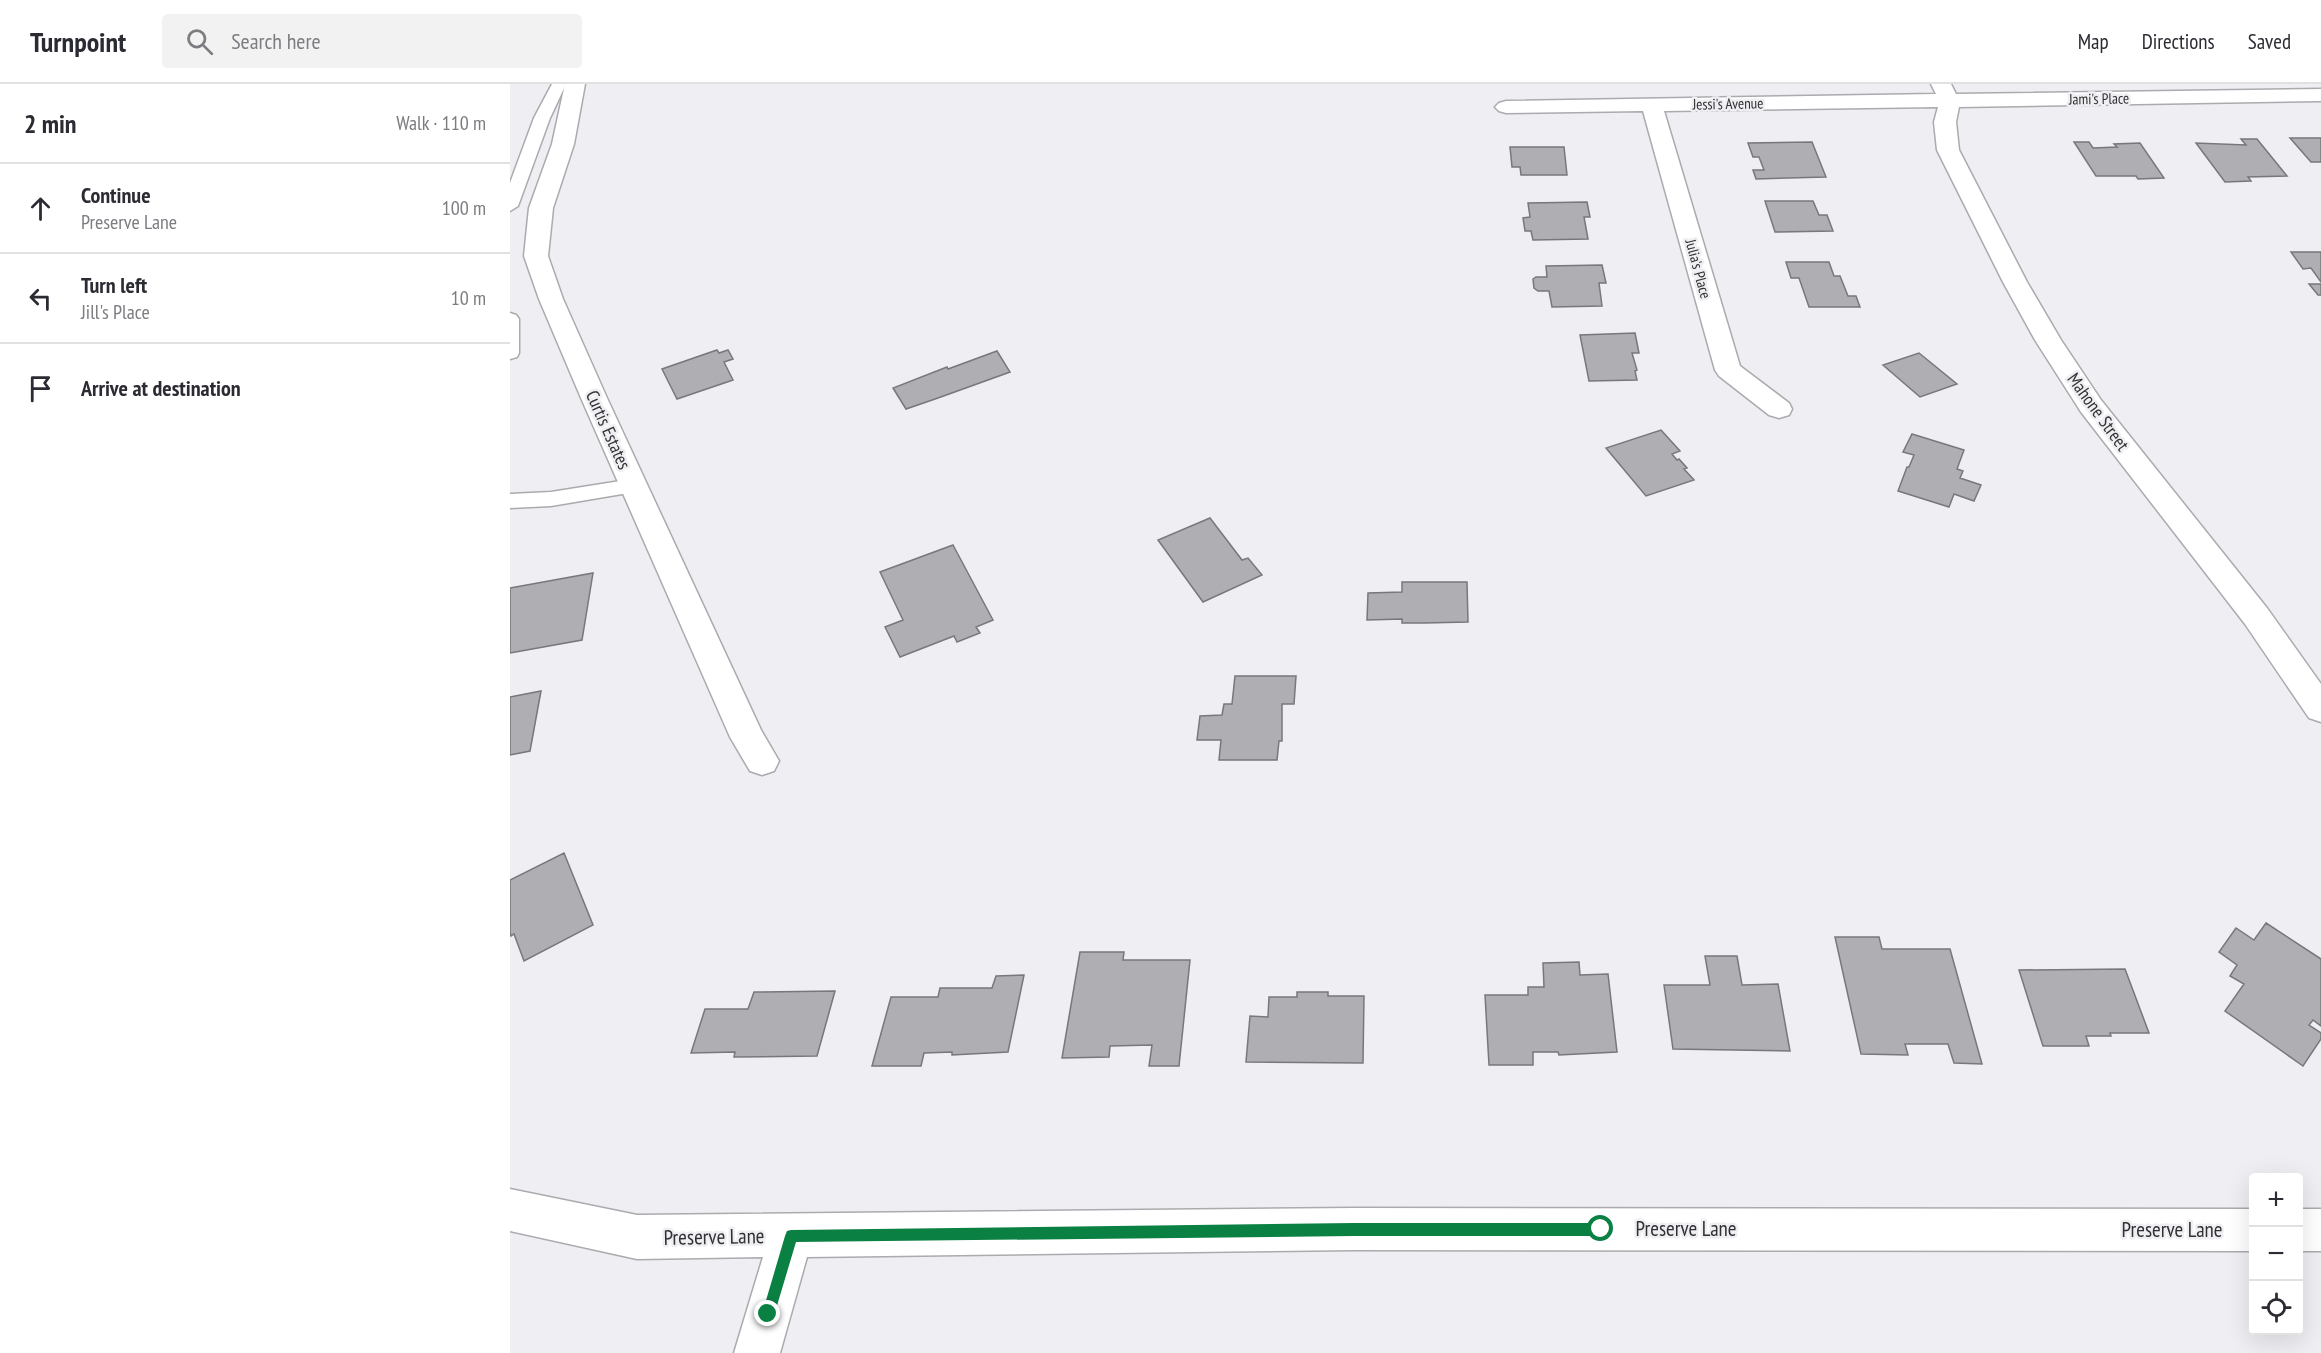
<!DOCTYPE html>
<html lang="en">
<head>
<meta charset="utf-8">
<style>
	body { margin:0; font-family:"PT Sans Narrow",sans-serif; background:#f2f2f3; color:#2b2b33 }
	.controls { position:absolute; right:18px; bottom:18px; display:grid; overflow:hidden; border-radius:6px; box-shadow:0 6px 24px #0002 }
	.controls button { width:54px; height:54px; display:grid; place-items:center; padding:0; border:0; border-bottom:2px solid #e1e1e2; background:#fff; color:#2b2b33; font:30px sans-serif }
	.stop { position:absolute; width:18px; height:18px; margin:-14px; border:4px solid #0b8043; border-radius:50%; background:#fff }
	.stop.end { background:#0b8043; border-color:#fff; box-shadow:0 2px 6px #0008 }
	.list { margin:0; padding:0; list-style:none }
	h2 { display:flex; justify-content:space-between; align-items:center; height:78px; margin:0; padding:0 24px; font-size:26px }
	h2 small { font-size:20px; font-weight:400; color:#7c7c81 }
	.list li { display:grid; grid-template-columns:39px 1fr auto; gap:18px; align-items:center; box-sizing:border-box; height:90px; padding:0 24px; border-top:2px solid #e1e1e2 }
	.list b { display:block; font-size:22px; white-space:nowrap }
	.list p { margin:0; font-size:20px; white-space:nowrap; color:#7c7c81 }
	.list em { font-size:20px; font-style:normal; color:#7c7c81 }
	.icon { flex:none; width:33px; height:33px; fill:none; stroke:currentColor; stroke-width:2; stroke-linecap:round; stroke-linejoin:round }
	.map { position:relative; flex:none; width:1811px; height:1269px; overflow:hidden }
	header { display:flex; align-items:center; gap:36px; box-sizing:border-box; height:84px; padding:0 30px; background:#fff; border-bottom:2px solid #e1e1e2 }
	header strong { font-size:28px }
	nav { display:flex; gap:33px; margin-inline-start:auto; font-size:21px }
	.search { width:420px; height:54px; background:#f2f2f3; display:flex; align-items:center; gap:15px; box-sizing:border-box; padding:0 21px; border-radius:6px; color:#7c7c81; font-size:22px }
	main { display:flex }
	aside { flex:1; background:#fff }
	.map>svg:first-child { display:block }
</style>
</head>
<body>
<header>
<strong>Turnpoint</strong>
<div class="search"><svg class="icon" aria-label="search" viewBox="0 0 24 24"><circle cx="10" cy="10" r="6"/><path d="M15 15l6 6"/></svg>Search here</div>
<nav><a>Map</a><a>Directions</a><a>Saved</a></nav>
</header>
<main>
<aside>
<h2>2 min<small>Walk · 110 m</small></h2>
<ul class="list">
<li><svg class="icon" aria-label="ahead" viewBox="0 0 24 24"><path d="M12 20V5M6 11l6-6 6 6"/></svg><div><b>Continue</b><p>Preserve Lane</p></div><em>100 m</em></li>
<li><svg class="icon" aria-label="left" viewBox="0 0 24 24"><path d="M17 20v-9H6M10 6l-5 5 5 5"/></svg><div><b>Turn left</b><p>Jill's Place</p></div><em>10 m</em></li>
<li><svg class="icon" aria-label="arrive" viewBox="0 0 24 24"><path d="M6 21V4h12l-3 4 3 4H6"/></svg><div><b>Arrive at destination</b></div></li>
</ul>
</aside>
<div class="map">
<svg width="1811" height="1269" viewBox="0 0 1811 1269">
	<rect width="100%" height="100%" fill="#efeef2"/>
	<path fill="#afaeb2" stroke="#78777b" stroke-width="1.5" d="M1780 54H1811V78H1801Z
		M1731 55H1747L1777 92 1738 93 1741 97 1715 98 1686 59 1736 61Z
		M1302 58 1316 93 1246 95 1243 86H1254L1249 73H1243L1238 59Z
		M1564 58H1579L1583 64 1607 63 1604 60 1630 59 1654 94 1628 95 1626 92H1586Z
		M1000 63H1054L1057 91H1011L1010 83H1002Z
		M1255 117H1303L1309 131H1317L1323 147 1265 148Z
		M1077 118 1080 133H1074L1078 155 1023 156 1021 147H1015L1013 134 1020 133 1018 119Z
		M1781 168H1811V198L1801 184 1793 185Z
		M1276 178H1319L1324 192H1330L1338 212H1346L1350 223H1299L1289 194H1281Z
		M1092 181 1096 199H1089L1092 222 1042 223 1039 207H1028L1024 204 1023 195 1026 193H1037L1036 182Z
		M1799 200H1811V211H1808Z
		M1125 249 1129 269H1122L1127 286 1125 287 1127 296 1079 297 1070 251Z
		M207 266 209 269 218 266 223 275 214 278 223 296 167 315 152 285Z
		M487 267 500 288 428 314 396 325 383 304 437 283 438 285Z
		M1409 269 1447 300 1410 313 1373 281Z
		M1151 346 1170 367 1162 370 1167 376 1169 375 1177 384 1174 385 1184 396 1136 412 1096 364Z
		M1402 350 1454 366 1447 385 1453 387 1450 394 1471 401 1464 417 1444 410 1439 423 1388 407 1397 383H1399L1404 371 1393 368Z
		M700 434 732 476 738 474 752 491 693 518 648 456Z
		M443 461 483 536 466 543 470 549 447 558 444 552 390 573 375 543 393 536 370 488Z
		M83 489 72 556 0 569V504Z
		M892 498H957L958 538 914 539H892V535L857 536 858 509 892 508Z
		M725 592H786L784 620H772V657H769L767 676H709L711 656H687L690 632 712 631 714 620H722Z
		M31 607 20 667 0 671V613Z
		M54 769 83 841 14 877 4 850 1 852 0 848V796Z
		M1756 839 1811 875V942L1803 936 1799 941 1811 949V955L1793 982 1715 927 1734 900 1720 892 1727 881 1709 868 1726 844 1744 856Z
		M1325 853H1369L1372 865H1440L1472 980 1444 979 1438 960H1395L1398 971 1351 970Z
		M570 868H614L613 876H680L669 982H639L642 961 600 962 599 973 552 974Z
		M1195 872H1227L1232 901 1268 900 1280 967 1163 965 1154 901H1200Z
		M1069 878 1070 891 1098 890 1107 968 1049 971 1048 968H1023V981H979L975 911H1018V903H1034L1033 879Z
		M1615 885 1639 949H1600L1601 952H1576L1579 962H1533L1509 886Z
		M514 891 498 968 442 971V968L414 969 411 982H362L381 913H428L430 904H482L486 892Z
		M325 907 307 972 224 973 225 968 181 969 195 925H238L244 908Z
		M787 908H818V912H854L853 979 736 978 740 932 758 933 759 913H787Z"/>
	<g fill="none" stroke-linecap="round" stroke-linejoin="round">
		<defs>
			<path id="service" d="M42 0H56L40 34 8 122 0 127V99L24 34Z
				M0 229 6 231 9 235V269L7 273 0 275Z
				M123 395 130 397 133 402 130 407 41 422 0 424V410L41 408Z"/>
			<path id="minor" d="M55 0H75L64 60 43 124 38 172 53 215 97 314 251 646 269 677 264 687 252 691 240 687 220 653 71 314 29 215 14 172 19 124 42 60Z
				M1421 0H1441L1446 10 1811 5V17L1449 23 1446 38 1449 66 1517 198 1551 256 1591 316 1757 524 1811 600V638L1799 634 1735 540 1571 328 1525 256 1493 198 1427 66 1424 38 1428 23 1154 27 1230 282 1279 319 1282 325 1279 331 1269 334 1259 331 1209 292 1205 286 1133 27 996 29 989 27 985 23 989 19 996 17 1426 10Z
				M0 1105 127 1131 844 1124 1744 1125V1167L844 1166 297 1173 270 1269H224L253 1173 127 1175 0 1147Z
				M1788 1125H1811V1167H1788Z"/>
		</defs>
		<use href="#service" stroke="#abaaae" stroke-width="3"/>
		<use href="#minor" stroke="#abaaae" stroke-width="3"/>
		<use href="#service" fill="#fff" fill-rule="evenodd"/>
		<use href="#minor" fill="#fff" fill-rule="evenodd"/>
	</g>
	<path fill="#0b8043" d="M844 1139H1091L1096 1141 1098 1145 1096 1150 1091 1152H844L286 1158 263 1235 258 1237 253 1235 252 1230 275 1152 277 1147 281 1146Z"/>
	<g text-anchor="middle" stroke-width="5" stroke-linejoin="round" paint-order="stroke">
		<g font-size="15" fill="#313032" stroke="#efeef2">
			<text transform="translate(1589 15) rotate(-1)" y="5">Jami's Place</text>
			<text transform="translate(1218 20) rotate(-1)" y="5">Jessi's Avenue</text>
			<text transform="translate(1188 185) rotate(75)" y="5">Julia's Place</text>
		</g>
		<g font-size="18" fill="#313032" stroke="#efeef2">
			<text transform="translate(1588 328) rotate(54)" y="6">Mahone Street</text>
			<text transform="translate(98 346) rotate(66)" y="6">Curtis Estates</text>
		</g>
		<g font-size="21" fill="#313032" stroke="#efeef2">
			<text x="1176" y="1152">Preserve Lane</text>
			<text x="1662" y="1153">Preserve Lane</text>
			<text transform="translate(204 1153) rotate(-1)" y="7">Preserve Lane</text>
		</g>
	</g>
</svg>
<div class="controls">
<button>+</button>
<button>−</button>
<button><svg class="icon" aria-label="locate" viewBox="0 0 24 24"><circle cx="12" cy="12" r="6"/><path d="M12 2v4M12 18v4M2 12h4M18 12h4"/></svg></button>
</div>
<div class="stop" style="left:1091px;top:1145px"></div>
<div class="stop end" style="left:258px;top:1230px"></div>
</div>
</main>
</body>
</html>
